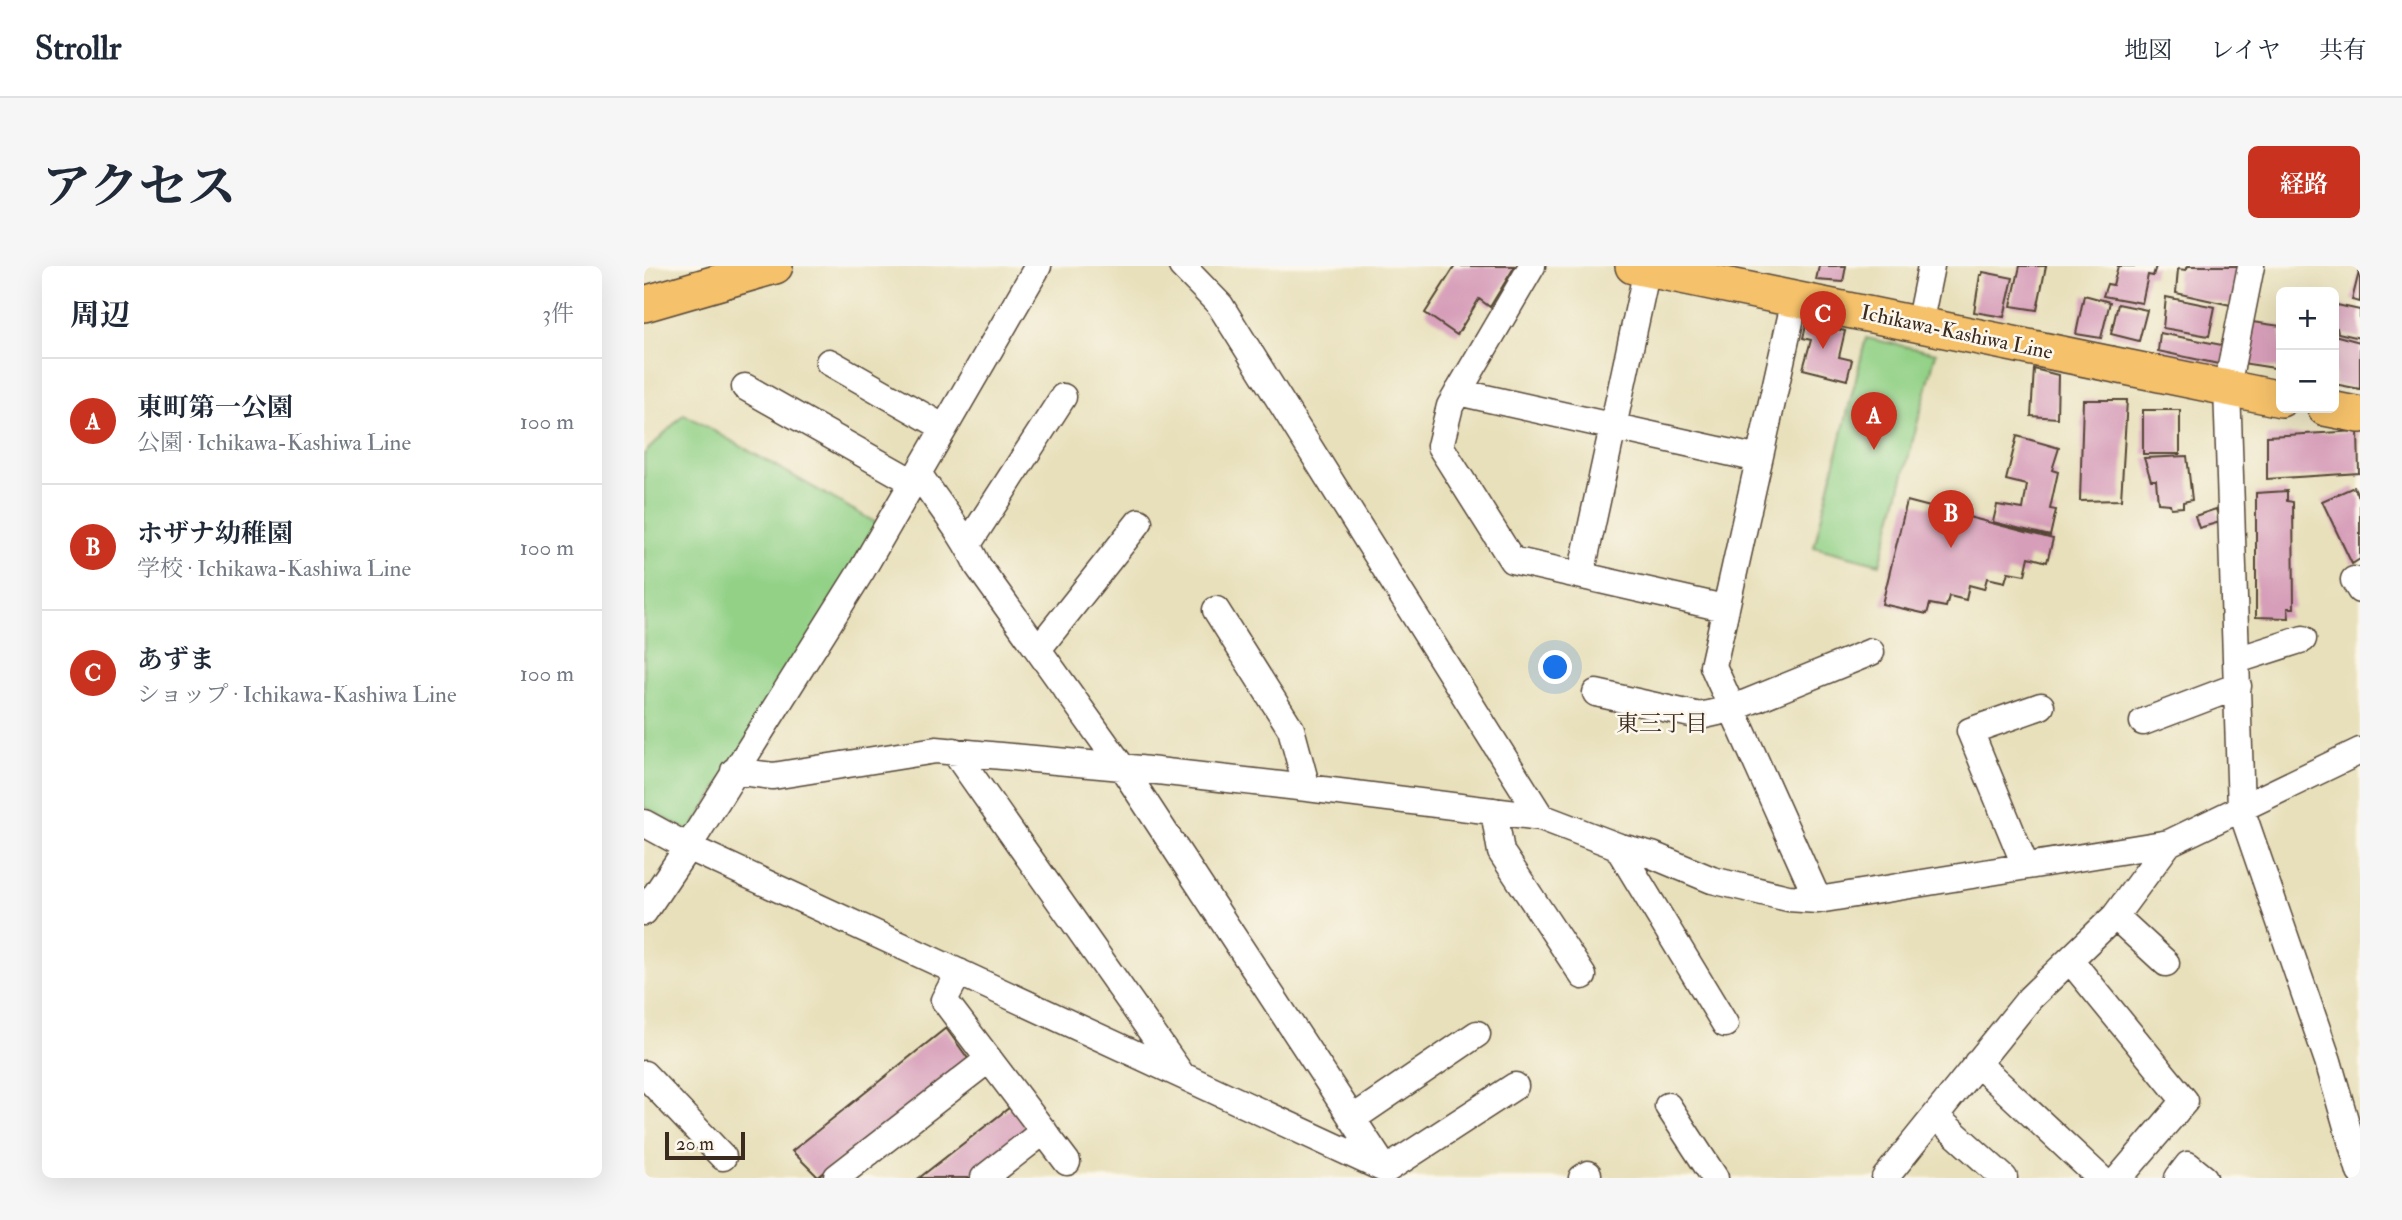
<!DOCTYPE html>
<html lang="ja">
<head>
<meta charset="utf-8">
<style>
	body { margin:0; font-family:"IM FELL Double Pica","Noto Serif JP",serif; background:#f6f6f7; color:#1f2937 }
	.controls { position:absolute; right:21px; top:21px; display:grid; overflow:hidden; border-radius:10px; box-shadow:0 7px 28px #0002 }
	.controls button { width:63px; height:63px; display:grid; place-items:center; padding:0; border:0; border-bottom:2px solid #e0e1e3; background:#fff; color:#1f2937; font:35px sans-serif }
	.scale { position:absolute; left:21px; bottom:18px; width:80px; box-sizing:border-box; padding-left:7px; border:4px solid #3b2a1e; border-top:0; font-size:19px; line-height:24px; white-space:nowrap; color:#3b2a1e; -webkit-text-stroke:5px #fbf7ec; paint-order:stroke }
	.you { position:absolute; left:912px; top:402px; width:24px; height:24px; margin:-18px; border:5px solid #fff; border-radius:50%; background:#1a73e8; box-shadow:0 0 0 10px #1a73e833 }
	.badge { display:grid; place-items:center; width:46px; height:46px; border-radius:50%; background:#c8321e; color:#fff; font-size:23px; font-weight:700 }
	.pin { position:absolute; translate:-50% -58px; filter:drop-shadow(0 2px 4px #0008) }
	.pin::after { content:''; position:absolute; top:37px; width:24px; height:21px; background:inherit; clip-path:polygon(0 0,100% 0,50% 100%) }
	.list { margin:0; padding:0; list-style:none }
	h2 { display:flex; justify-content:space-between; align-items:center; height:91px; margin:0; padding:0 28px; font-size:30px }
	h2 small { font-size:23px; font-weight:400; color:#747a83 }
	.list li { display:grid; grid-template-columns:46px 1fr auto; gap:21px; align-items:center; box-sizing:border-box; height:126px; padding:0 28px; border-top:2px solid #e0e1e3 }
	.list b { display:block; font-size:26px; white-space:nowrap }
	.list p { margin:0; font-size:23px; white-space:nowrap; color:#747a83 }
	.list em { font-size:23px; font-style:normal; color:#747a83 }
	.map { position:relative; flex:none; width:1716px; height:912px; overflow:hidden; border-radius:10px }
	header { display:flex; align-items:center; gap:42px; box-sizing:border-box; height:98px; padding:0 35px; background:#fff; border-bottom:2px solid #e0e1e3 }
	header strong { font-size:33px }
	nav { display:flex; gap:38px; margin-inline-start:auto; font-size:24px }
	.intro { display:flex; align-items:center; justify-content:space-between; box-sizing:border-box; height:168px; padding:0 42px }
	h1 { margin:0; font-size:49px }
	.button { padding:18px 32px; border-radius:10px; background:#c8321e; color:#fff; font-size:24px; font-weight:700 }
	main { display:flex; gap:42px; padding:0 42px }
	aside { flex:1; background:#fff; border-radius:10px; box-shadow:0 7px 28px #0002 }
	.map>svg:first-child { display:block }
</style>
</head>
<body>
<header>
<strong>Strollr</strong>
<nav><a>地図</a><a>レイヤ</a><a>共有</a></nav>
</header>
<div class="intro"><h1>アクセス</h1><a class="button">経路</a></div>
<main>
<aside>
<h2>周辺<small>3件</small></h2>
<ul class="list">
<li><span class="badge">A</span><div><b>東町第一公園</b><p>公園 · Ichikawa-Kashiwa Line</p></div><em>100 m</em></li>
<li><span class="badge">B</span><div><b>ホザナ幼稚園</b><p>学校 · Ichikawa-Kashiwa Line</p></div><em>100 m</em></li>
<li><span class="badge">C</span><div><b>あずま</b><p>ショップ · Ichikawa-Kashiwa Line</p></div><em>100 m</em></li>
</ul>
</aside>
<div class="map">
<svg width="1716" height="912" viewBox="0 0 1716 912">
	<rect width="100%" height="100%" fill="#fbf7ec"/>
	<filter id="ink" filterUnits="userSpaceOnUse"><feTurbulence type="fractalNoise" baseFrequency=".0143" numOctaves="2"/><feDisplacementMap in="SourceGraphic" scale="14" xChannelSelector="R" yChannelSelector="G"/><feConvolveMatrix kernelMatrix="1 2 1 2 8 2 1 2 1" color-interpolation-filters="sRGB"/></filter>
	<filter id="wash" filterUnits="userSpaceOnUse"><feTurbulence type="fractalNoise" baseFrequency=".00686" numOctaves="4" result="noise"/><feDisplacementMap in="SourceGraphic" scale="28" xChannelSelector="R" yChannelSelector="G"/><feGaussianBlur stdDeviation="1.57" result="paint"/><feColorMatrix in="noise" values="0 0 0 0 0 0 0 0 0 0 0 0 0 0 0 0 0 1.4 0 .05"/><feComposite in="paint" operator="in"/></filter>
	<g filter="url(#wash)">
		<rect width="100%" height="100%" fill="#e8e0bb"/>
		<path fill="#93d187" stroke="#677e52" stroke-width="2" d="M1222 72 1292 87 1236 298 1170 281Z
			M40 148 236 259 46 566 0 541V188Z"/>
		<g id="blocks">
			<path fill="#d79eb9" d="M811 0H871L846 41 835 33 813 69 781 47Z
				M1175 0H1202L1199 16 1172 14Z
				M1376 0H1402L1393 44 1367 40Z
				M1474 0H1512L1509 10 1504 9 1498 37 1459 30 1463 18 1469 19Z
				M1544 0H1594L1591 40 1532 27 1534 3 1542 4Z
				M1339 6 1369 12 1360 51 1330 46 1336 9H1338Z
				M1715 6H1716V36L1708 34Z
				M1440 29 1466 36 1457 72 1432 68Z
				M1522 31 1571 41 1565 70 1519 62Z
				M1474 38 1503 44 1495 75 1467 68Z
				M1693 39 1716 44V72L1694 67 1693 62 1690 63V48Z
				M1163 56 1201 65 1195 91 1208 94 1203 114 1159 103 1167 74 1159 72Z
				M1608 56 1637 60V103L1598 97Z
				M1516 67 1583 80 1579 99 1514 85Z
				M1690 69 1716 76V123L1690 118Z
				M1390 103 1414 109 1413 152 1387 150Z
				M1439 134H1483L1477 234 1436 235Z
				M1499 144H1536V188H1499Z
				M1714 165 1715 207 1623 213V170Z
				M1373 170 1415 182 1408 204 1414 206 1406 243 1412 244 1406 270 1349 256 1353 239 1379 243 1383 219 1362 214Z
				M1543 190 1548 234 1539 236V241L1527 242 1526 238 1514 237 1512 214H1507L1500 192Z
				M1710 221 1716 233V293L1708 298 1678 235Z
				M1643 225V235L1649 236 1650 342H1644L1645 352 1612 351V227Z
				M1263 235 1409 273 1403 296 1385 291 1381 309 1364 306 1361 316 1343 312 1340 323 1325 319 1322 334 1305 330 1302 341 1286 338 1283 348 1238 338Z
				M1572 243 1576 256 1555 262 1551 250Z
				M302 762 325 794 174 911 148 885Z
				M370 838 390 863 326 912H275Z"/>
		</g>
	</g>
	<g filter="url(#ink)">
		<use href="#blocks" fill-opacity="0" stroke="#554536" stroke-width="2"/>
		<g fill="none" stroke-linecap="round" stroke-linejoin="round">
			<defs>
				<path id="minor" d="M538 0 576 39 897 551
					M888 0 806 140 796 180 868 294 1080 342
					M1607 0 1583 121 1597 543 1684 795 1716 906
					M1151 33 1069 400 1174 634
					M1275 59 1287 0
					M185 96 299 161
					M101 121 269 216
					M814 126 1115 193
					M274 207C294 238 319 267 334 300L478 501 742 904 871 820
					M324 278 419 131
					M937 309 1003 3
					M1710 314 1716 324
					M572 344 647 463 663 522
					M395 382 495 256
					M1593 394 1659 373
					M952 427 1056 450 1087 443 1227 386
					M1499 456 1594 420
					M310 485 537 808
					M90 505 129 510 292 484 478 501 663 522 897 551 973 580 1008 589 1068 614 1144 632 1174 634 1525 577 1716 485
					M850 545 857 586 939 710
					M0 557 44 581 218 304 394 0
					M973 580 1081 758
					M1381 599 1326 465 1397 440
					M0 646 44 581 740 903
					M1471 650 1522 697
					M1426 694 1541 835 1475 912
					M315 706 300 734 423 896
					M1333 797 1456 912
					M0 808 79 891
					M1024 840 1071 912
					M1291 850 1360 912
					M708 853 833 768
					M193 911 345 793
					M340 912 400 865
					M938 912 944 908
					M1241 912 1386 732 1471 650 1525 577
					M1534 912 1544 899 1560 912"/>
				<path id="major" d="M989 0 1637 133
					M0 38 131 0
					M1681 142 1716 149"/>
			</defs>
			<use href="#minor" stroke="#554536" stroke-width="29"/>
			<use href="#major" stroke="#554536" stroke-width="38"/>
			<use href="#minor" stroke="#fff" stroke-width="26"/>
			<use href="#major" stroke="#f5c16b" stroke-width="35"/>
		</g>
	</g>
	<g text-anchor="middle" stroke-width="5" stroke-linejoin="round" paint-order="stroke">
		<g font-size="21" fill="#3b2a1e" stroke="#fbf7ec">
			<text transform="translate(1313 66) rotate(12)" y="7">Ichikawa-Kashiwa Line</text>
		</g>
		<g font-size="23" fill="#3b2a1e" stroke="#fbf7ec">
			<text x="1018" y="465">東三丁目</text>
		</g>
	</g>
</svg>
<div class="controls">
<button>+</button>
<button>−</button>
</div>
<div class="scale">20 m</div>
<div class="you"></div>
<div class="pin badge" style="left:1230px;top:184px">A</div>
<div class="pin badge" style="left:1307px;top:282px">B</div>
<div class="pin badge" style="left:1179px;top:83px">C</div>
</div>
</main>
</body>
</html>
